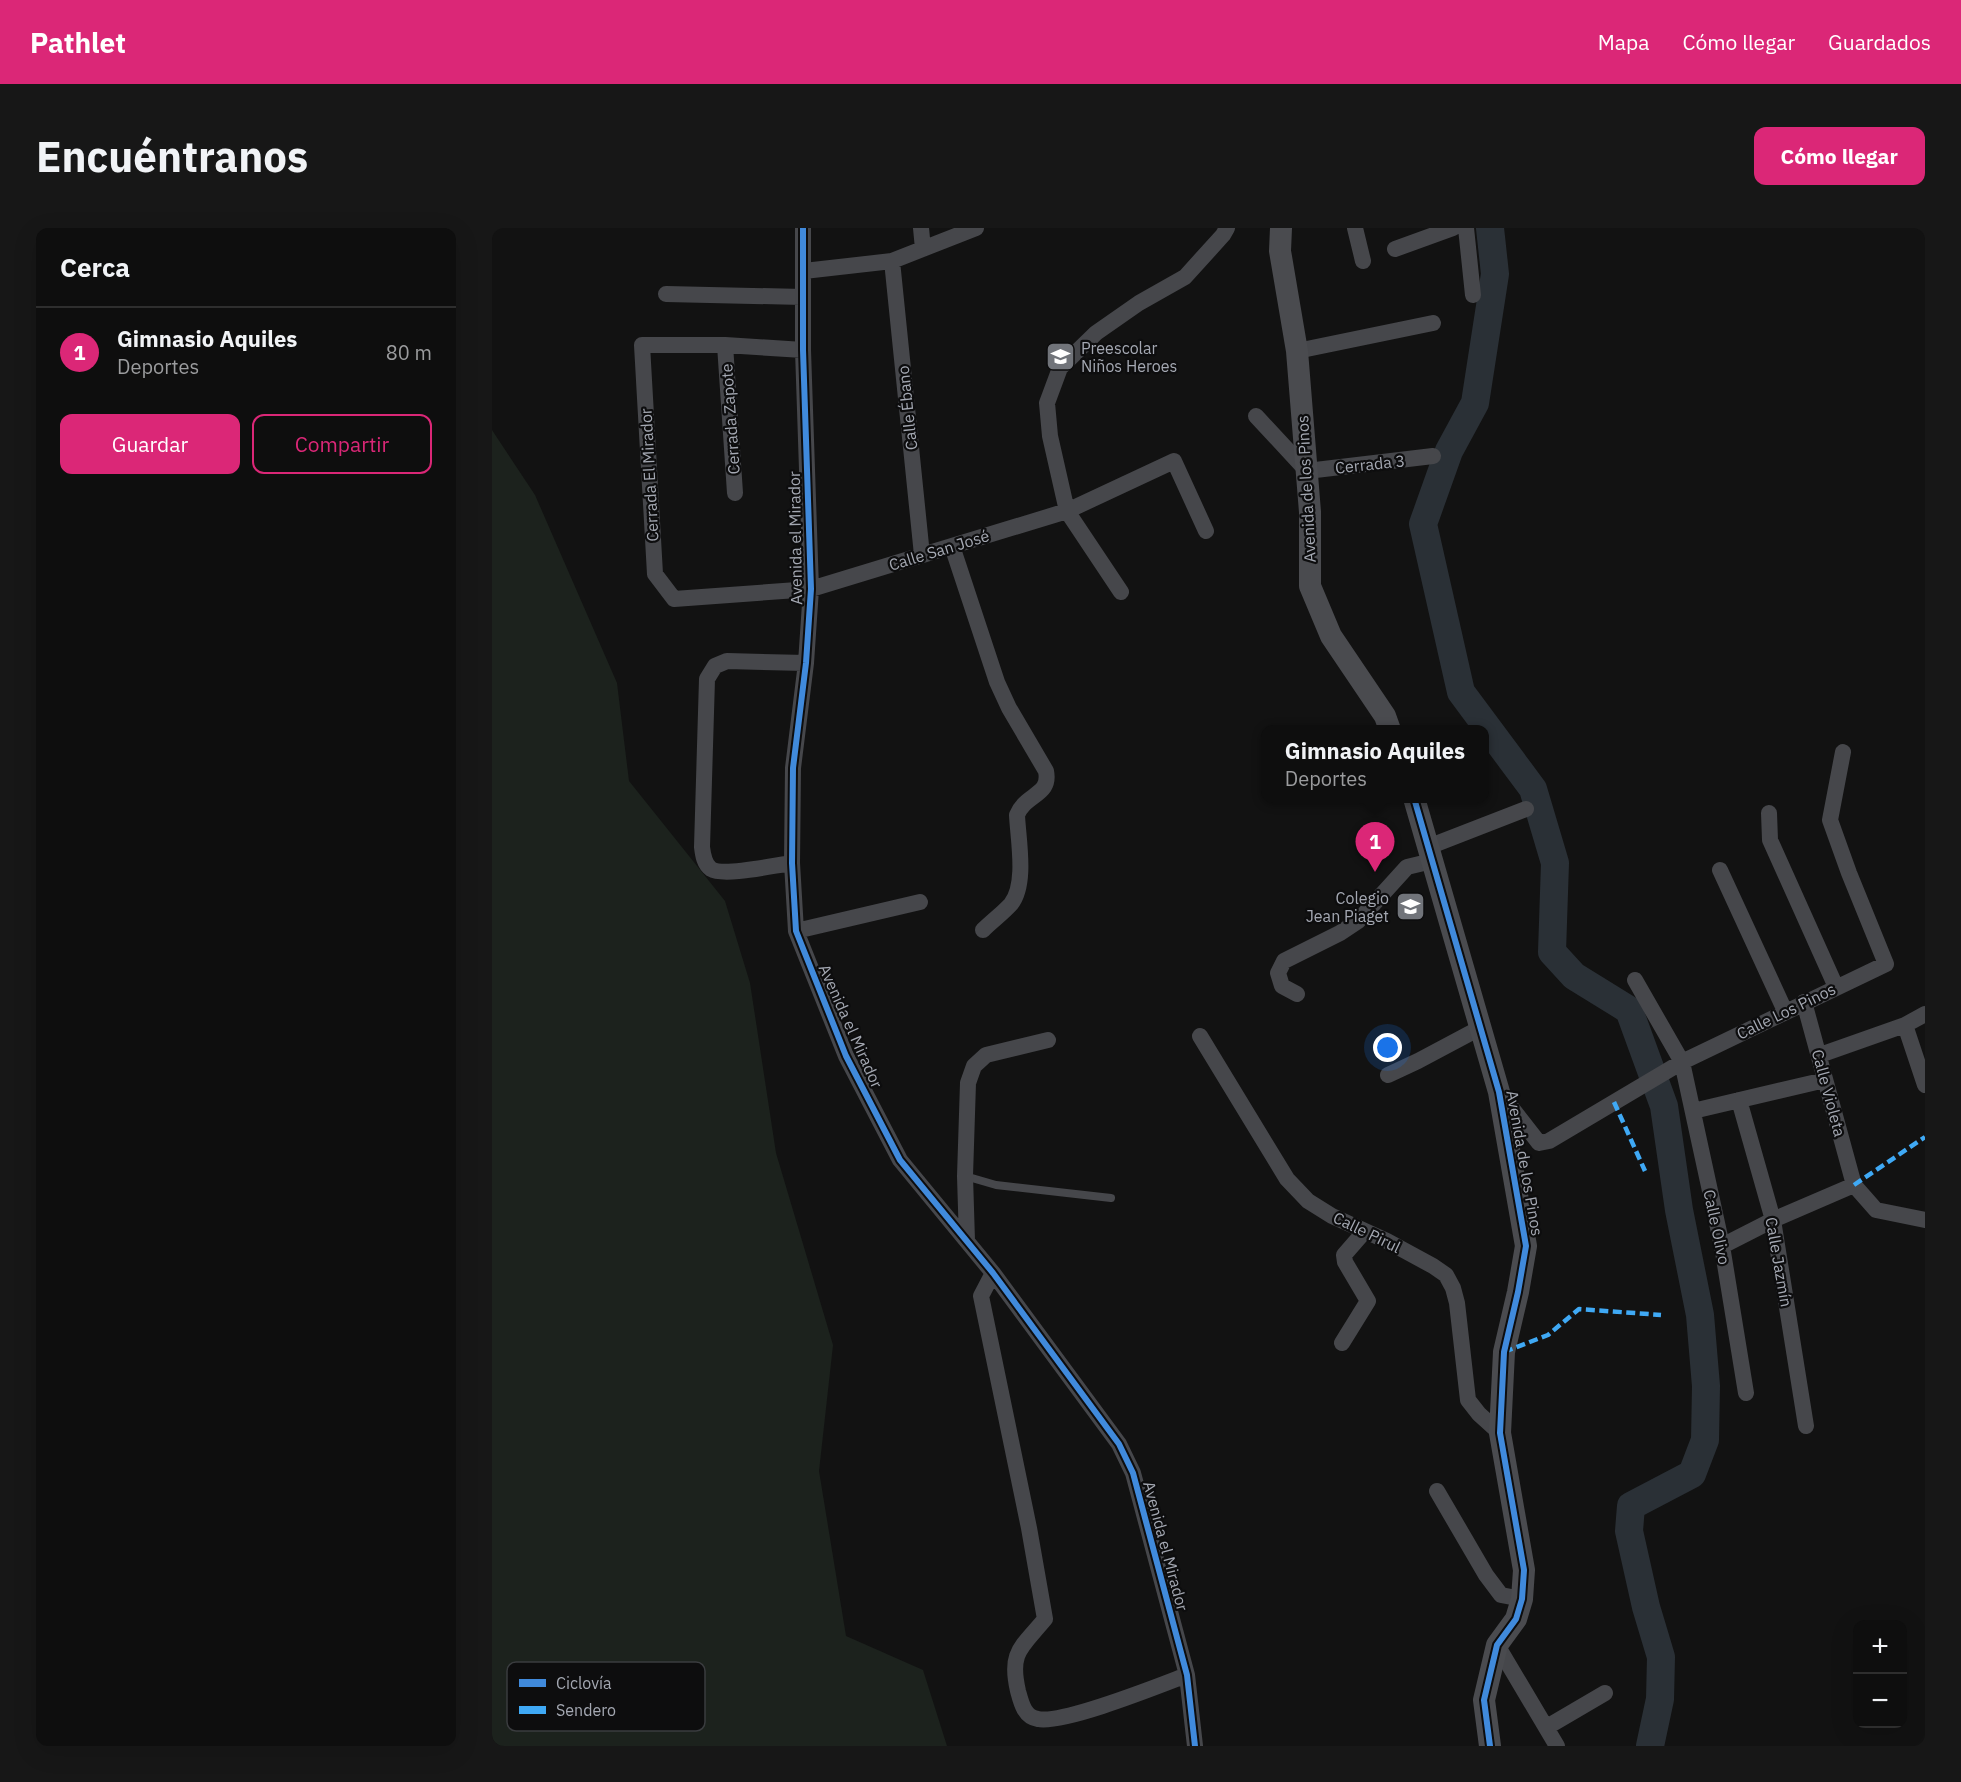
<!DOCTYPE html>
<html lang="es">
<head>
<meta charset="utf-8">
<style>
	body { margin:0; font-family:"IBM Plex Sans",sans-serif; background:#171717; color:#f1f3f6 }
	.controls { position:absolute; right:18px; bottom:18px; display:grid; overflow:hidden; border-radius:12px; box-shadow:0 6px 24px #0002 }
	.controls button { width:54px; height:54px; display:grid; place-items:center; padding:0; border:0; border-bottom:2px solid #2e2e2e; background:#0e0e0e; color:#f1f3f6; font:30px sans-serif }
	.you { position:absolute; left:896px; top:820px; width:21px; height:21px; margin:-15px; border:4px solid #fff; border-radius:50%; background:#1a73e8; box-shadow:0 0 0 9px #1a73e833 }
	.badge { display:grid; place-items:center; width:39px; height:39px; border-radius:50%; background:#db2777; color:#fff; font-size:20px; font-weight:700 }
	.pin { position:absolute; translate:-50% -50px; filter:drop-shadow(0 2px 3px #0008) }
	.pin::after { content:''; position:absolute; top:32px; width:21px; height:18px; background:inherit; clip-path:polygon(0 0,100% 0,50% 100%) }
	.popup { position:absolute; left:769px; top:497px; width:228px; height:78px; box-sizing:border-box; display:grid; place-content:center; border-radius:12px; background:#0e0e0e; filter:drop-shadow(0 2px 4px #0005); font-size:20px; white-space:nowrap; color:#9b9c9e }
	.popup b { font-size:22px; color:#f1f3f6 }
	.popup::after { content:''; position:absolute; left:50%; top:100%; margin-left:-12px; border:12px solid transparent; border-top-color:#0e0e0e }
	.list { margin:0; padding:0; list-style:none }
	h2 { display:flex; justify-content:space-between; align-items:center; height:78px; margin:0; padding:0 24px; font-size:26px }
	h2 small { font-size:20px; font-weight:400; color:#9b9c9e }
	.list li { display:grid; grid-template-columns:39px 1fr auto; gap:18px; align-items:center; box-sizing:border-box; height:90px; padding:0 24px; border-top:2px solid #2e2e2e }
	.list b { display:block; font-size:22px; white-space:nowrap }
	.list p { margin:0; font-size:20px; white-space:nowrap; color:#9b9c9e }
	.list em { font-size:20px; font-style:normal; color:#9b9c9e }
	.actions { display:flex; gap:12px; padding:18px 24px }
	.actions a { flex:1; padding:14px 0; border:2px solid #db2777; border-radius:12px; text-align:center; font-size:21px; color:#db2777 }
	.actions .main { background:#db2777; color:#fff }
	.map { position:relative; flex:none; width:1433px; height:1518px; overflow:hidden; border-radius:12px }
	header { display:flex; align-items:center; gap:36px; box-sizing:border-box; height:84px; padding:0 30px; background:#db2777; color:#fff }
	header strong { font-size:28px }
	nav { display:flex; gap:33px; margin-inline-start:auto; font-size:21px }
	.intro { display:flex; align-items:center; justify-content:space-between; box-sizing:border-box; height:144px; padding:0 36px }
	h1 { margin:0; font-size:42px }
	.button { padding:15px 27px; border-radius:12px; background:#db2777; color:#fff; font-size:21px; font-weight:700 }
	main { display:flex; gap:36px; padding:0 36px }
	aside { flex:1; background:#0e0e0e; border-radius:12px; box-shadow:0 6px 24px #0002 }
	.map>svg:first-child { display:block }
</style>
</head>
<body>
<header>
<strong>Pathlet</strong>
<nav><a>Mapa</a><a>Cómo llegar</a><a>Guardados</a></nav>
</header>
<div class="intro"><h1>Encuéntranos</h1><a class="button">Cómo llegar</a></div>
<main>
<aside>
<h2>Cerca<small></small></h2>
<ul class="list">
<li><span class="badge">1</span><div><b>Gimnasio Aquiles</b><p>Deportes</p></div><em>80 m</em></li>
</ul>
<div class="actions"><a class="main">Guardar</a><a>Compartir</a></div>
</aside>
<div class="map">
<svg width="1433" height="1518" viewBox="0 0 1433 1518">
	<rect width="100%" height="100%" fill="#121212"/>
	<path fill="#1c221d" d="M0 202 43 267 125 455 137 553 233 673 258 755 284 925 341 1117 327 1243 354 1408 431 1442 455 1518H0Z"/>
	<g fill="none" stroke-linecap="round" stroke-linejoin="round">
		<path stroke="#2a3036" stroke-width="28" d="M998 0 1003 46 983 175 957 223 931 296 969 464 1041 561 1063 635 1060 724 1082 748 1137 782 1172 878 1187 982 1208 1087 1214 1158 1213 1212 1200 1246 1139 1278 1137 1303 1154 1379 1169 1429 1168 1471 1158 1518"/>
		<path stroke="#46474b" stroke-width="8" d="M473 948 504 957 619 970"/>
		<path stroke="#46474b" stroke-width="16" d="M311 0V122L319 361 314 435 301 540 300 635 304 703 354 828 408 932 501 1045 627 1216 641 1245 695 1447 703 1518
			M429 0 431 21
			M863 0 871 33
			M974 0 981 67
			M903 21 961 0
			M400 33 430 327
			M312 43 400 33 484 0
			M174 66 311 69
			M233 117 243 265
			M311 122 233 117H150L163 346 182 371 319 361 575 283 682 233 714 303
			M805 123 941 95
			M764 188 815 243 941 228
			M460 318 505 454 517 480 554 543C559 568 534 565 525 587 526 611 535 656 519 676 511 685 500 693 491 702
			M629 364 575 283 558 208 555 175 568 140 604 105 647 75 693 49 731 7 735 0
			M1277 585 1278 612 1344 759
			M936 619 1034 581
			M300 635C283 637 232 649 219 641 212 636 211 627 210 619L215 451 223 438 235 433 314 435
			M1228 642 1293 783
			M304 703 428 674
			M1143 752 1190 834 1230 1018 1254 1165
			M805 766 790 758 786 745 792 733 848 705 866 693 915 639 940 633
			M1312 774 1362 957 1384 982 1433 992
			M1413 797 1433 857
			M708 808 795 951 816 973 840 988 895 1013 941 1038 954 1047 961 1060 965 1075 976 1172 987 1186 1008 1205
			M1328 827 1413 797 1433 786
			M896 847 926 833 988 800
			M1008 865 1047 915 1057 913 1190 834 1394 736 1357 645 1338 592 1351 524
			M1247 872 1281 992 1314 1198
			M1201 883 1333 852
			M475 1013 473 948 476 855 482 838 494 827 556 812
			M1230 1018 1281 992 1362 957
			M501 1045 489 1068 537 1300 553 1391C529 1420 517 1424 526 1463 529 1474 532 1489 546 1491 572 1496 666 1458 695 1447
			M850 1115 876 1073 853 1034 852 1027 872 1004
			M945 1263 994 1347 1009 1367 1030 1371
			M1005 1417 1065 1518
			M1055 1499 1113 1465"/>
		<path stroke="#4a4b4f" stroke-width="22" d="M789 0 788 23 805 123 818 284V358L839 408 893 488 898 502
			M922 570 1007 864 1034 1018 1026 1064 1012 1124 1008 1205 1032 1342 1030 1371 1024 1391 1005 1417 992 1472 998 1518"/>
		<path stroke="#3fa9f5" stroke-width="4.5" stroke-dasharray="9 4.5" stroke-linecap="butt" d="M1122 874 1153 943
			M1362 957 1433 909
			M1012 1124 1056 1107 1087 1081 1169 1087"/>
		<defs>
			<path id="cycleway" d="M311 0V122L319 361 314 435 301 540 300 635 304 703 354 828 408 932 501 1045 627 1216 641 1245 695 1447 703 1518
				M922 570 1007 864 1034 1018 1026 1064 1012 1124 1008 1205 1032 1342 1030 1371 1024 1391 1005 1417 992 1472 998 1518"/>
		</defs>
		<use href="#cycleway" stroke="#0d0d0e" stroke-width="10"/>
		<use href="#cycleway" stroke="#408adc" stroke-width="6"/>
	</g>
	<defs>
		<symbol id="school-square" viewBox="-11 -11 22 22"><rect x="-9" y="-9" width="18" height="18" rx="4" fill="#71747a" stroke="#0d0d0e"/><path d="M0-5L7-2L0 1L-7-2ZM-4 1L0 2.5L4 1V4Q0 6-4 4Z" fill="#fff"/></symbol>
	</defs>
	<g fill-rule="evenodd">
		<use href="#school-square" x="552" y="112" width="33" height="33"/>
		<use href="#school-square" x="902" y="662" width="33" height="33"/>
	</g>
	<g text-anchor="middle" stroke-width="4.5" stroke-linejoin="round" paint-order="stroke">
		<g font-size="16" fill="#a4a8b2" stroke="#0d0d0e" text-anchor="start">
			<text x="589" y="126">Preescolar<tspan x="589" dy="18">Niños Heroes</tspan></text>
			<text x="897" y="676" text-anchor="end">Colegio<tspan x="897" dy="18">Jean Piaget</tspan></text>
		</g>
		<g font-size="16" fill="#a4a8b2" stroke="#0d0d0e">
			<text transform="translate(415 180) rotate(-96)" y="6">Calle Ébano</text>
			<text transform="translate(238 191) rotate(-94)" y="6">Cerrada Zapote</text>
			<text transform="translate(878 236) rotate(-6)" y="6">Cerrada 3</text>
			<text transform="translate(157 247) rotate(-93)" y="6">Cerrada El Mirador</text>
			<text transform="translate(814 261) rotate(-93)" y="6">Avenida de los Pinos</text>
			<text transform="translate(303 310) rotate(-91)" y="6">Avenida el Mirador</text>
			<text transform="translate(447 322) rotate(-17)" y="6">Calle San José</text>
			<text transform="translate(1294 783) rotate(-26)" y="6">Calle Los Pinos</text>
			<text transform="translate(359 798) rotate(66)" y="6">Avenida el Mirador</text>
			<text transform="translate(1337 865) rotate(75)" y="6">Calle Violeta</text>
			<text transform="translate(1033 935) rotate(80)" y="6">Avenida de los Pinos</text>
			<text transform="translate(1225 999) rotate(78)" y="6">Calle Olivo</text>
			<text transform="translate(875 1004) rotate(26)" y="6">Calle Pirul</text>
			<text transform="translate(1287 1034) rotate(80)" y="6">Calle Jazmín</text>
			<text transform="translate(674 1318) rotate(75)" y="6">Avenida el Mirador</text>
		</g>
	</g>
	<rect x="15" y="1434" width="198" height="69" rx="9" fill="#0d0d0e" stroke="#3a3c3f" stroke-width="1.5"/>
	<rect x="27" y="1451" width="27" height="8" fill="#408adc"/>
	<rect x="27" y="1478" width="27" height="8" fill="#3fa9f5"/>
	<g font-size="16" fill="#a4a8b2">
		<text x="64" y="1461">Ciclovía</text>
		<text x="64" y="1488">Sendero</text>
	</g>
</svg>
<div class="controls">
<button>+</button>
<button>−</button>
</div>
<div class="you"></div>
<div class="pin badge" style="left:883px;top:644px">1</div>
<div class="popup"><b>Gimnasio Aquiles</b>Deportes</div>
</div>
</main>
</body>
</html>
